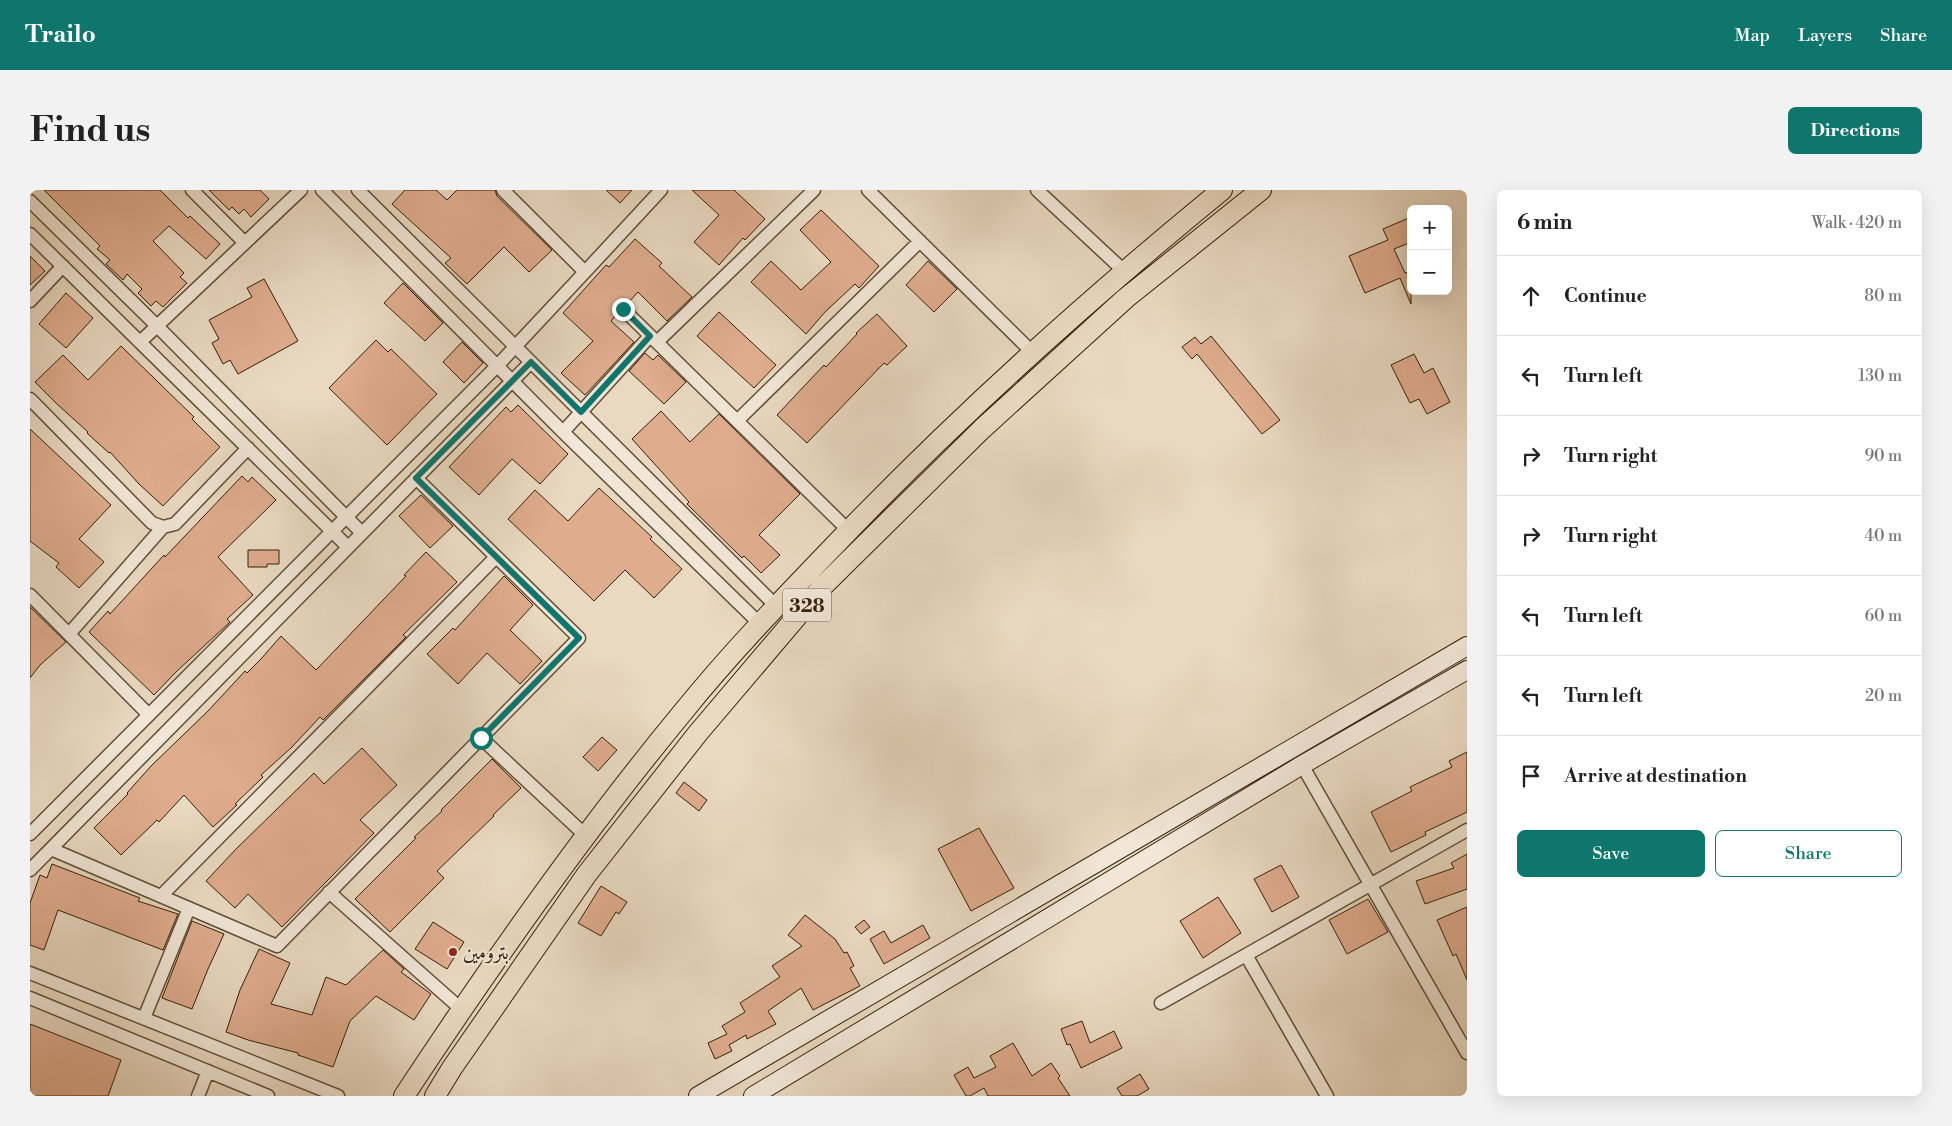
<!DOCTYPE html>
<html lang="en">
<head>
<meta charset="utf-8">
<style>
	body { margin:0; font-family:"Libre Bodoni",Amiri,serif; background:#f2f2f2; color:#222 }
	.controls { position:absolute; right:15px; top:15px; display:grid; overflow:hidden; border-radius:8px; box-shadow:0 5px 20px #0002 }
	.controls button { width:45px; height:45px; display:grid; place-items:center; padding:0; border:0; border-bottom:1px solid #e0e0e0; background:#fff; color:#222; font:25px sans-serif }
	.stop { position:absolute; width:15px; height:15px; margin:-11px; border:4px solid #0f766e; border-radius:50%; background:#fff }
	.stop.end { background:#0f766e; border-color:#fff; box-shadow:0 1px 5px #0008 }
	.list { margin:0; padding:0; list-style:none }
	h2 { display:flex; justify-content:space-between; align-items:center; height:65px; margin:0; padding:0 20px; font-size:21px }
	h2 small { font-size:16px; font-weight:400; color:#767676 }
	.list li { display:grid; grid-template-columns:32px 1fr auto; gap:15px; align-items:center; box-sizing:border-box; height:80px; padding:0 20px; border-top:1px solid #e0e0e0 }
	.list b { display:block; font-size:19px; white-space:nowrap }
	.list em { font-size:16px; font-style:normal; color:#767676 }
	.actions { display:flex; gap:10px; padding:15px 20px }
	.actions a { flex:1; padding:11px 0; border:1px solid #0f766e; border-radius:8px; text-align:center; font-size:18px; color:#0f766e }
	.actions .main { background:#0f766e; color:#fff }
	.icon { flex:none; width:28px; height:28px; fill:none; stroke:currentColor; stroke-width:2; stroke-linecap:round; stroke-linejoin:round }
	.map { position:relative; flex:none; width:1437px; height:906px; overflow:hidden; border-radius:8px }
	header { display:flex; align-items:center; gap:30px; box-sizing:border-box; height:70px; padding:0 25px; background:#0f766e; color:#fff }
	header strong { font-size:24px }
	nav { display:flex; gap:28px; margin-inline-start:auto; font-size:18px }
	.intro { display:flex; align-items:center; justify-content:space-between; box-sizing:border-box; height:120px; padding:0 30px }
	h1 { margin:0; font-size:35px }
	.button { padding:12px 22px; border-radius:8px; background:#0f766e; color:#fff; font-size:18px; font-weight:700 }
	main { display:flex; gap:30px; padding:0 30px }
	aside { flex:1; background:#fff; border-radius:8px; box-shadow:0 5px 20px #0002 }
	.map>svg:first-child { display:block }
</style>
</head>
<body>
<header>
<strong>Trailo</strong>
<nav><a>Map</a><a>Layers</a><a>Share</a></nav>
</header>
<div class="intro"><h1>Find us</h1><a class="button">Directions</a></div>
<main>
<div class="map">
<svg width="1437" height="906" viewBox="0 0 1437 906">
	<rect width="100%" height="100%" fill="#e9d9c1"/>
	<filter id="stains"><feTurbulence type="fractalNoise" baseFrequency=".004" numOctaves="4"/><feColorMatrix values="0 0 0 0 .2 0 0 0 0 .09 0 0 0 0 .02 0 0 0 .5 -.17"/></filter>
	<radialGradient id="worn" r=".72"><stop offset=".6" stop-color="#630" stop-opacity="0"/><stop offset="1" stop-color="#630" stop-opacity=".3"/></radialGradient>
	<path fill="#dfac8e" stroke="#332107" d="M14 0H130L158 28 160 26 190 54 176 69 139 36 123 51 154 83 150 87 157 93 133 117 126 111 121 116 108 103 112 99 97 84 93 90 76 74 80 70 67 59 70 56Z
		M179 0H230L239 9 221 27 214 19 209 24 202 17 199 20Z
		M375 0H406L417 10 427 0H465L467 6 522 60 499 82 474 57 437 94 415 73 421 68 362 14Z
		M576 0H602L590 13Z
		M662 0H704L735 29 715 50 713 48 689 75 664 52 689 25Z
		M791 20 849 76 829 98 825 94 795 122 776 144 721 92 741 71 771 100 801 72 770 40Z
		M1381 27V52L1364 59 1375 83 1381 81V114L1370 88 1335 103 1319 66 1358 50 1353 39Z
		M605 49 632 73 629 76 662 107 637 131 608 102 598 113 591 111 588 113 585 117 587 124 581 131 604 152 555 205 531 183 563 151 533 123 576 75 579 77Z
		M0 66 15 81 0 95Z
		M898 71 927 99 904 122 876 95Z
		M234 89 268 151 208 184 200 170 193 174 182 153 189 149 179 130 222 107 217 98Z
		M373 93 413 133 395 151 354 113Z
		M36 103 63 128 36 158 9 134Z
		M689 122 746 175 724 198 667 146Z
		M847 124 877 156 857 175 854 173 777 253 747 225 794 175 796 177 827 144 826 143Z
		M1181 146 1250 230 1232 244 1167 164 1162 169 1152 157 1165 147 1171 154Z
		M346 150 358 162 361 159 407 204 357 255 299 198Z
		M432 152 453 173 434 193 413 172Z
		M91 156 164 227 162 229 190 257 133 316 109 294 80 262 79 263 57 243 58 242 27 214 5 192 33 165 58 190Z
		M615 163 623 170 628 165 656 192 634 214 599 181Z
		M1384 164 1394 183 1403 178 1420 212 1397 224 1389 209 1380 213 1361 175Z
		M488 215 538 264 510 294 482 269 449 305 419 277 476 217 481 222Z
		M631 221 660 252 689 224 770 304 729 345 750 365 731 383 714 366 712 368 657 314 659 312 602 249Z
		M0 239 81 315 49 349 74 372 49 398 26 377 29 373 0 351Z
		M212 286 218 292 222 287 246 310 188 367 223 405 197 429 200 432 146 482 124 505 59 442 78 421 80 424 134 365 135 367Z
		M569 298 622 347 620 349 652 379 624 408 595 380 564 411 478 329 505 300 538 331Z
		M391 305 423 336 400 358 369 326Z
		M218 360H249V374H237V377H218Z
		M396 362 427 392 373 445 376 447 293 530 290 527 262 557 231 585 233 587 205 614 207 615 183 637 154 605 129 632 127 630 91 665 64 638 98 604 97 603 121 576 178 521 215 481 217 483 230 470 251 446 286 480 376 386 374 385Z
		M474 386 503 415 480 440 512 471 490 494 457 463 428 494 397 464 423 438 425 440Z
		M0 417 36 452 10 475 0 488Z
		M572 547 587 560 568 581 553 567Z
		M332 558 367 595 330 630 344 643 252 737 218 704 205 718 176 691 206 659 284 583 294 594Z
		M1437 562V622L1395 642 1396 645 1361 662 1341 622 1382 601 1380 597 1422 577 1419 571Z
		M462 569 491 598 463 625 464 626 407 681 414 688 360 742 325 709 386 648 384 647 412 621 411 620Z
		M654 592 677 610 669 621 646 603Z
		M949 638 984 698 941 721 908 659Z
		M1437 664V699L1395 714 1386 691 1424 678 1421 673Z
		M22 674 110 708 108 711 148 724 133 760 28 720 14 760 0 755V713L10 685 17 688Z
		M1251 675 1269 707 1242 722 1224 689Z
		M571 696 597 712 589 724 586 722 571 746 548 733Z
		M1188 707 1211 743 1173 768 1150 731Z
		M1338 709 1358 742 1317 764 1299 730Z
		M1437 717V790L1426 764 1423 766 1407 730Z
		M775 725 805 749 814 763 817 762 824 776 820 778 830 796 783 820 771 798 738 821 746 834 717 849 716 845 699 855 702 861 685 869 678 853 697 844 692 836 715 822 710 813 750 787 742 776 772 756 758 745Z
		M834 730 840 737 831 744 825 737Z
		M162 731 194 744 178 779 162 819 132 808Z
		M403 732 434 752 417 779 385 759Z
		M893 735 900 748 854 774 840 749 854 741 861 753Z
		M229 759 260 773 241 814 282 825 296 787 316 795 353 760 374 779 371 782 401 804 384 830 346 806 320 831 303 877 268 865V863L218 850 196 842 210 800Z
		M1052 831 1060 853 1084 841 1092 858 1051 878 1040 854 1037 855 1031 839Z
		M0 834 91 870 78 906H0Z
		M983 853 1002 886 1021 873 1030 886 1028 888 1040 906H958L954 898 940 906H936L924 885 938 877 944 888 966 877 960 866Z
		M1110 884 1119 899 1107 906H1092L1087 898Z"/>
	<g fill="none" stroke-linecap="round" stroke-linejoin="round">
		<defs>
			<path id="minor" d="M162 0 215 53
				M292 0 533 242 730 434
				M328 0 746 416
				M473 0 555 82 631 0
				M838 0 1002 162
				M1007 0 1094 81
				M0 11 127 136 332 343
				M0 44 318 357
				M0 111 33 76
				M593 119 818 340
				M110 152 271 0
				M627 152 784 0
				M0 209 122 333 133 337 145 334 218 258
				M707 231 890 51
				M533 242 620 146
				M0 405 119 525
				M39 444 133 337
				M451 548 555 645
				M1272 575 1437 863
				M0 644 468 175 555 82
				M21 659 247 756 549 448 386 288
				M0 680 501 172
				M299 702 431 819
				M131 706 466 367
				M1216 765 1297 906
				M0 783 308 906
				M0 808 238 906
				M1131 813 1437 640
				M114 828 159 718
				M168 906 178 881"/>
			<path id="secondary" d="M668 906 1437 456
				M723 906 1272 575 1437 480"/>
			<path id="primary" d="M374 906C461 774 552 644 653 522 699 465 751 411 802 358 924 230 1055 112 1192 0
				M405 906 422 878 557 684 668 543 792 397 952 239 1096 108 1231 0"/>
		</defs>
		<use href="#minor" stroke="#604f36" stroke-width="15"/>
		<use href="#secondary" stroke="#332107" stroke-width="20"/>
		<use href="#primary" stroke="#332107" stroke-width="22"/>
		<use href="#minor" stroke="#f1e6d7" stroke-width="12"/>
		<use href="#secondary" stroke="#f1e6d7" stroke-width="18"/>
		<use href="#primary" stroke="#e9d9c1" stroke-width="20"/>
	</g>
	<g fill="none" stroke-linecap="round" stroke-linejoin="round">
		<path stroke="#0f766e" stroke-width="6" d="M451 548 549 448 386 288 501 172 551 222 620 146 593 119"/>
	</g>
	<circle fill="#8f2418" stroke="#f1e6d7" stroke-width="2" cx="423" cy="762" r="5"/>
	<g text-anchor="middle" stroke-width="4.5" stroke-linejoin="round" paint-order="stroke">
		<rect fill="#f1e6d7" stroke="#6c5c45" stroke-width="1" x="753" y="398.5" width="48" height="33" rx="4"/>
		<g font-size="19" font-weight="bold" fill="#332107">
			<text x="777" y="422">328</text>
		</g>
		<g font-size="20" fill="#332107" stroke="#f1e6d7" text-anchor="start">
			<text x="433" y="769">بترومين</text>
		</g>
	</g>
	<rect width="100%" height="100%" filter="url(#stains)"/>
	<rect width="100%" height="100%" fill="url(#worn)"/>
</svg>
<div class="controls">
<button>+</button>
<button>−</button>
</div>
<div class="stop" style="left:451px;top:548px"></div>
<div class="stop end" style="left:593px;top:119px"></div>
</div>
<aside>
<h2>6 min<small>Walk · 420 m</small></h2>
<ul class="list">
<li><svg class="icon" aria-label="ahead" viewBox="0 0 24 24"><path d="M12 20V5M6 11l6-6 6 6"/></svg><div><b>Continue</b></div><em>80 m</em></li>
<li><svg class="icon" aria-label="left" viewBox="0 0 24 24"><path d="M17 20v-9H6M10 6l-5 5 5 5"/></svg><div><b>Turn left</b></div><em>130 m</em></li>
<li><svg class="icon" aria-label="right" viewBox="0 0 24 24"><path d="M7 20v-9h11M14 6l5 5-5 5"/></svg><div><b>Turn right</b></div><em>90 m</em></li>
<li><svg class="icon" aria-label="right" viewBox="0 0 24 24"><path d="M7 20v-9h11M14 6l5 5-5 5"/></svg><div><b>Turn right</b></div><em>40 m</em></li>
<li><svg class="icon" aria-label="left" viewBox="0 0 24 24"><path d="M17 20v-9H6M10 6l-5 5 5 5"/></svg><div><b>Turn left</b></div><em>60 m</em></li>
<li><svg class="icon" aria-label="left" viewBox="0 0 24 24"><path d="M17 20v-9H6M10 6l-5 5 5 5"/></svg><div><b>Turn left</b></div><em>20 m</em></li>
<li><svg class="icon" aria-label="arrive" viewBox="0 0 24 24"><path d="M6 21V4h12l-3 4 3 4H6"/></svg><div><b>Arrive at destination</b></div></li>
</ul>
<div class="actions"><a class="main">Save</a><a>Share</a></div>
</aside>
</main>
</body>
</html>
